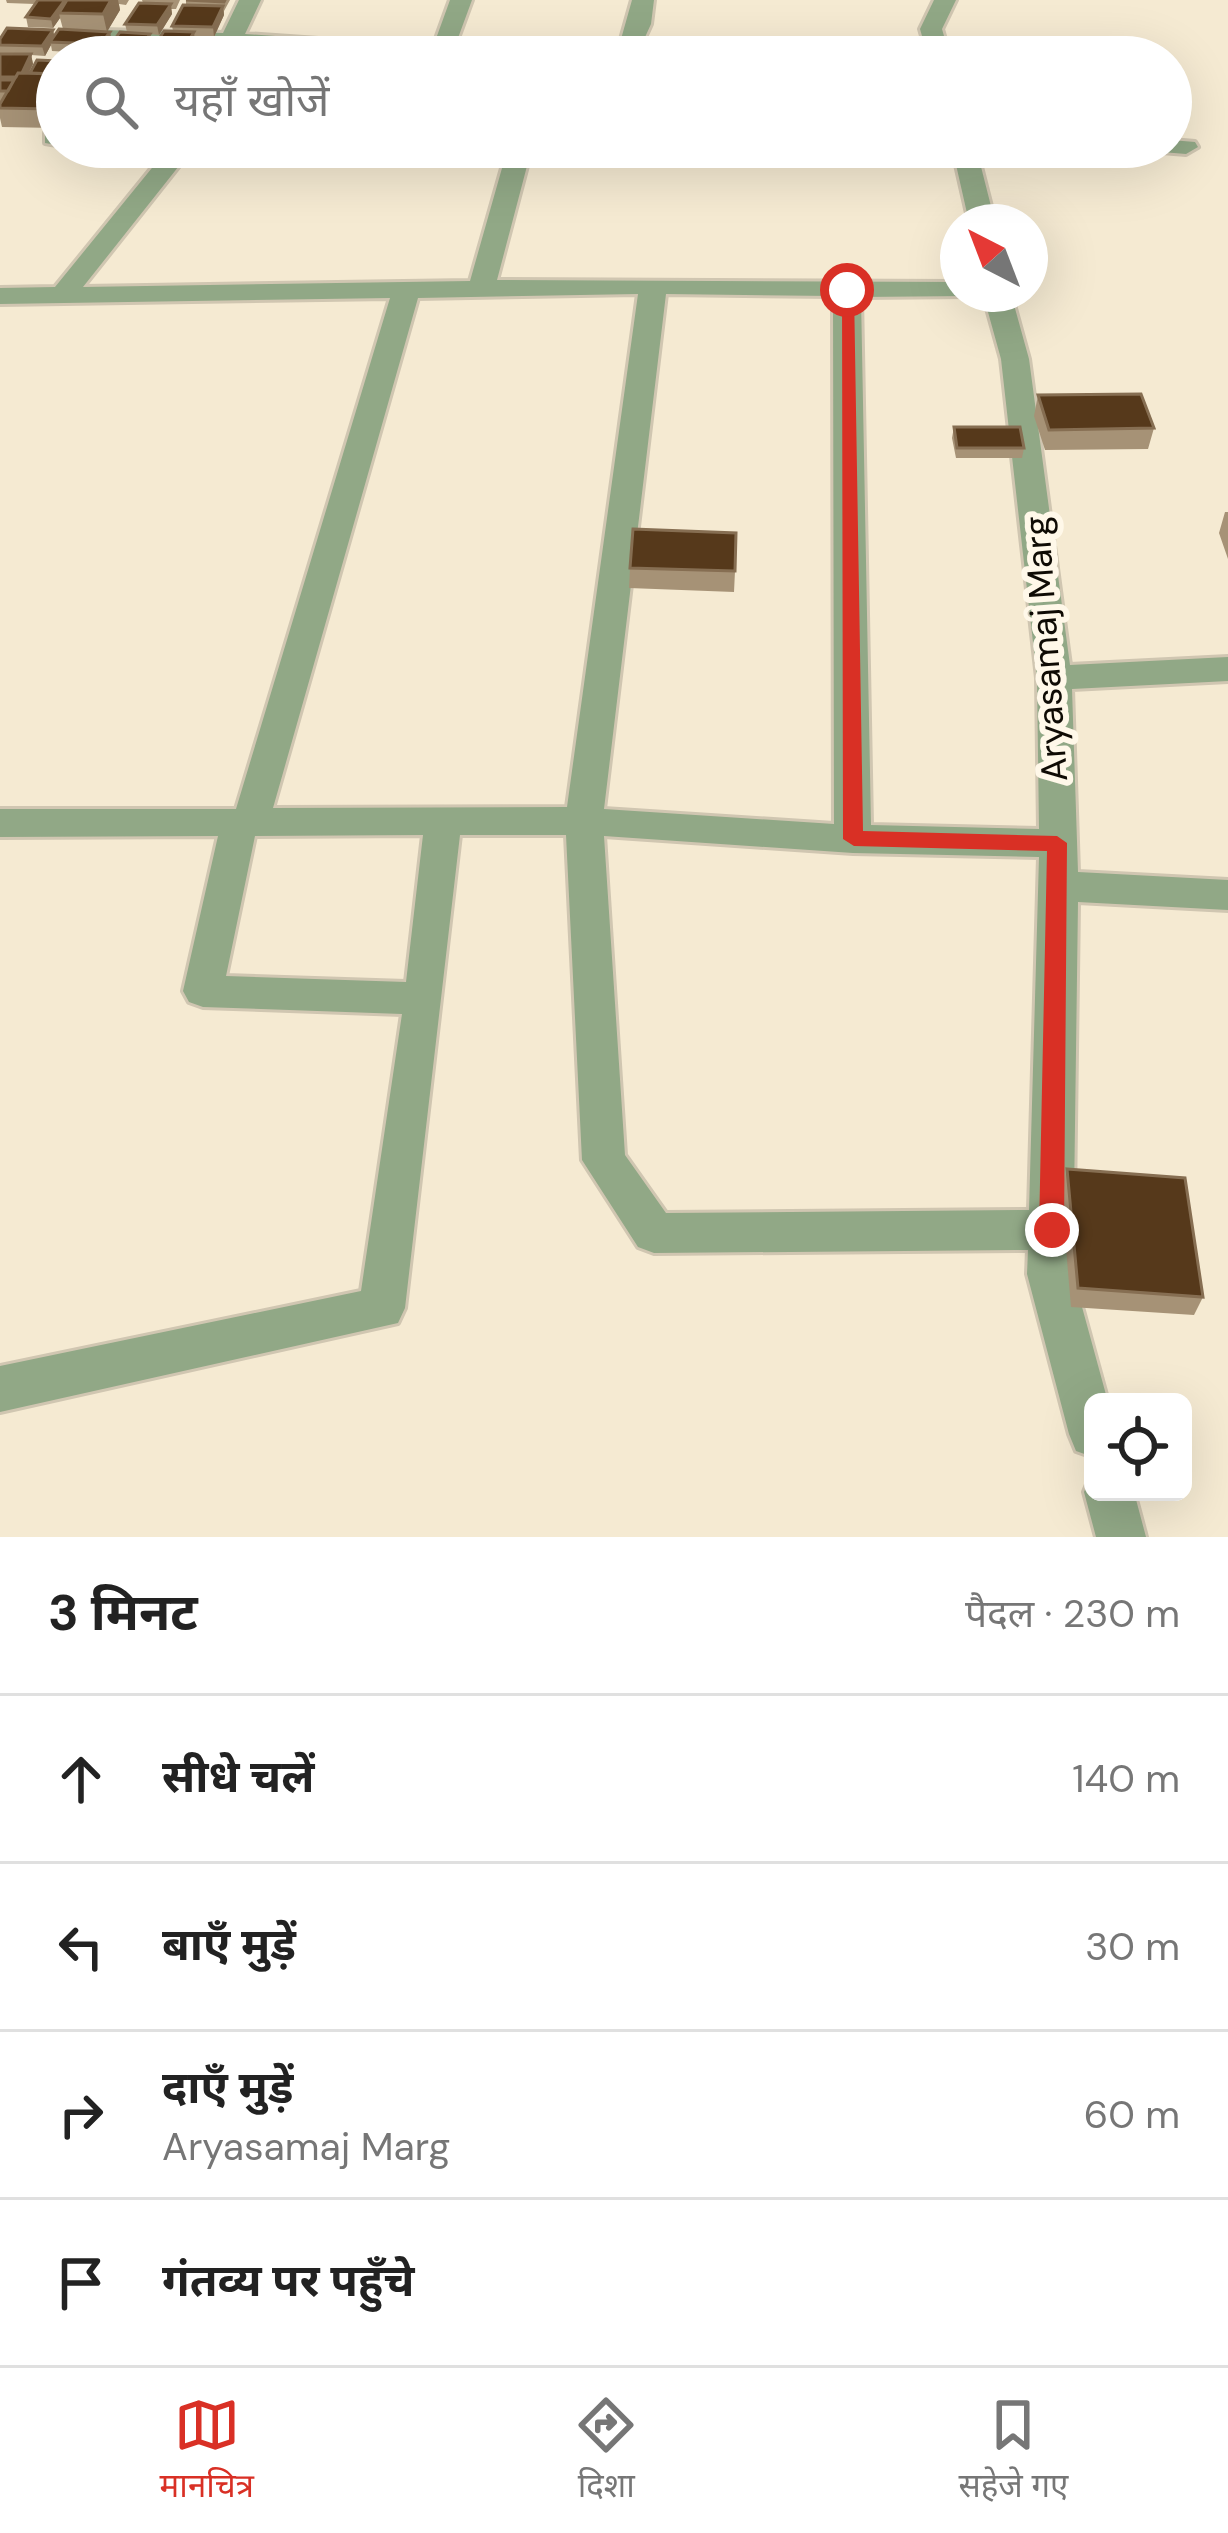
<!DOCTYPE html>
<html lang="hi">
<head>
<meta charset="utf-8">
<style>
	body { margin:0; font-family:"DM Sans","Noto Sans Devanagari",sans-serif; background:#f6f6f6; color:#222 }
	.controls { position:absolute; right:36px; bottom:36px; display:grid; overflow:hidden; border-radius:18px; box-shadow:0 12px 48px #0002 }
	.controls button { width:108px; height:108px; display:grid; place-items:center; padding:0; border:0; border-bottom:3px solid #e0e0e0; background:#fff; color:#222; font:60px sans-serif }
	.compass { position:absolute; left:940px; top:204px; width:108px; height:108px; border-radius:50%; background:#fff; box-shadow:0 12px 48px #0002; rotate:318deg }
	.stop { position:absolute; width:36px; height:36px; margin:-27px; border:9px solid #d93025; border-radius:50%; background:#fff }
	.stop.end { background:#d93025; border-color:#fff; box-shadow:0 3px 12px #0008 }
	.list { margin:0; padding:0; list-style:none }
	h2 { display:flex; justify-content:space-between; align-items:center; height:156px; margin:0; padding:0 48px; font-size:51px }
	h2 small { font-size:39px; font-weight:400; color:#767676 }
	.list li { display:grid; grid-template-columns:78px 1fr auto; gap:36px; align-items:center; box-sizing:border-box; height:168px; padding:0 48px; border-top:3px solid #e0e0e0 }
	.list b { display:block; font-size:45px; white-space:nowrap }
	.list p { margin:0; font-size:39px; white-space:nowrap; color:#767676 }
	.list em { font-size:39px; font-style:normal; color:#767676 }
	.icon { flex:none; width:66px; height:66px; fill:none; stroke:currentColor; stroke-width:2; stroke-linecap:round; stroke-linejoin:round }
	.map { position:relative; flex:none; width:1228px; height:1537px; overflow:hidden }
	.search { position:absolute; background:#fff; box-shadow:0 12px 48px #0002; left:36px; right:36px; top:36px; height:132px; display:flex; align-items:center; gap:30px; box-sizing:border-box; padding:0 42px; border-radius:66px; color:#767676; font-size:45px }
	.sheet { height:828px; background:#fff }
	nav { display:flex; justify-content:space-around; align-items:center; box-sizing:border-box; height:168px; border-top:3px solid #e0e0e0; background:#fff; font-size:33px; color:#767676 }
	nav a { display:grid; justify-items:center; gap:6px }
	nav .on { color:#d93025 }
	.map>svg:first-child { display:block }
</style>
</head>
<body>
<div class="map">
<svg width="1228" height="1537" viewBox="0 0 1228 1537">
	<rect width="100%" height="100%" fill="#f5ead2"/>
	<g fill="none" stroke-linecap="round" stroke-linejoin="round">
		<defs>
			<path id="minor" d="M239 0H261L245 34 433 47 450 0H472L451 57 271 48 264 57H241L248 47 102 44 91 37 102 30 223 33Z
				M632 0H654L651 24 636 57H616Z
				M934 0H956L942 29 950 57H928L920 29Z
				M57 126V145L45 143V133Z
				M1171 140 1195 142 1198 147 1186 154 1162 152 1159 147H1171Z
				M169 147H194L83 287 470 281 508 147H532L497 280 958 282V294L968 296 861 297 871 825 1039 829 1037 678 1001 359 983 294H1011L1029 359 1070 665 1228 657V681L1072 689 1078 872 1228 880V910L1078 902 1073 1274 1108 1402H1093V1457L1076 1451 1069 1434 1027 1274 1028 1250 654 1253 638 1247 582 1160 566 835H460L405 1308 398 1323 0 1412V1366L361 1291 402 1014 203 1007 189 1002 183 991 218 836 0 837V809H236L390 298 0 304V288L55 287ZM638 294 567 807 273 808 418 298ZM666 294 833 296 834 824 604 809ZM423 835 406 982 226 976 255 836ZM604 836 853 853 1039 857 1029 1210 666 1213 625 1155Z
				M952 147H976L995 222H969Z
				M1091 1475 1093 1492H1134L1146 1537H1096L1084 1492Z"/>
		</defs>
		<use href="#minor" stroke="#d0c6b1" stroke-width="6"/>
		<use href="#minor" fill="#91a886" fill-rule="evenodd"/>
	</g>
	<path fill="#a69276" d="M6 0H65L66 2 67 0H129L126 5 119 4 120 10 107 31 112 41 103 54 52 51 51 45 45 56 31 55 33 64 29 73 57 61V124L55 128 2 127 0 118V39L53 30 54 36 63 29 60 18 53 28 28 27 26 17 35 4 7 3Z
		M142 0H180L176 9H171L172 14 159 35 150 34 152 43 142 57H106L105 53 127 32 125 24 143 3Z
		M186 0H230L224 11V15L214 37 195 36V42L186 57H154L152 50 173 31 172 26 186 5Z
		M1038 395 1154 428 1148 449 1045 450 1034 416Z
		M954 427 1024 448 1022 458H956L952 438Z
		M1225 512H1228V559L1219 533Z
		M630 568 735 571 734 592 629 588Z
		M1067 1169 1203 1297 1194 1315 1071 1307 1061 1189Z"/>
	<path fill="#866e52" d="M65 0 67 9 59 13 60 18 53 28 51 19Z
		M111 0H118L120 10 107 32 103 14Z
		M171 4 172 14 159 35 157 25Z
		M223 6 224 15 214 37 213 27Z
		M53 30 55 39 50 42 51 45 45 56 42 46Z
		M110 32 112 41 103 54 101 44Z
		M194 32 195 42 186 57H183L182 52Z
		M150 34 152 43 142 57H136L135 55Z
		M31 54 33 64 22 86 20 77Z
		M57 97V124L55 128 50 109Z"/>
	<path fill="#56391b" stroke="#866e52" stroke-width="3" d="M38 0H65L51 19 26 17Z
		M67 0H111L103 14 59 13Z
		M186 0H225L224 2Z
		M139 3 171 4 157 25 125 24Z
		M183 5 223 6 213 27 172 26Z
		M7 28 53 30 42 46 0 45V39Z
		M59 29 110 32 101 44 50 42Z
		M164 31 194 32 182 52 152 50Z
		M120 32 150 34 135 55 105 53Z
		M0 54H31L22 73H18L16 77H0Z
		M37 60 57 61V74L30 73Z
		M18 73 57 74V97L50 109 0 108V104Z
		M0 80H14L8 91H0Z
		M1141 394 1154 428 1049 430 1038 395Z
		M954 427H1020L1024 448H957Z
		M633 529 736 533 735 571 630 568Z
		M1067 1169 1185 1178 1203 1297 1078 1288Z"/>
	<path fill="#d93025" d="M842 287 854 290 863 831 1057 836 1067 843 1064 1230 1052 1240 1039 1230 1047 851 854 846 843 839Z"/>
	<g text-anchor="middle" stroke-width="12" stroke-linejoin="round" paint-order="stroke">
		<g font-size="36" fill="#0f0b04" stroke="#fff8e9">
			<text transform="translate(1045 649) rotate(-94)" y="13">Aryasamaj Marg</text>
		</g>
	</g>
</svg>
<div class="controls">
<button><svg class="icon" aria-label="locate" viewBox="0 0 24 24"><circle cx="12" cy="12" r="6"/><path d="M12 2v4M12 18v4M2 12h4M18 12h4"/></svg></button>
</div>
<svg class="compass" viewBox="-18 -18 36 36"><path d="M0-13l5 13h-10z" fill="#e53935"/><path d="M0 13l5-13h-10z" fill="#767676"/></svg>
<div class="stop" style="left:847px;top:290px"></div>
<div class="stop end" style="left:1052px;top:1230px"></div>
<div class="search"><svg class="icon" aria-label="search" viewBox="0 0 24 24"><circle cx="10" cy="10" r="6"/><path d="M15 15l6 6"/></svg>यहाँ खोजें</div>
</div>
<section class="sheet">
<h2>3 मिनट<small>पैदल · 230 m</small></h2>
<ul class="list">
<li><svg class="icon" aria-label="ahead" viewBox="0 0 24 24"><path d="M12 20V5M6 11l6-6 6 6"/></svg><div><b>सीधे चलें</b></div><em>140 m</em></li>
<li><svg class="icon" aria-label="left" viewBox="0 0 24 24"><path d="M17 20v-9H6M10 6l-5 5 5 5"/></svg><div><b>बाएँ मुड़ें</b></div><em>30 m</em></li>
<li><svg class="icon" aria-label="right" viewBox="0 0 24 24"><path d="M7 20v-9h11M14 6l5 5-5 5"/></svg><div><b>दाएँ मुड़ें</b><p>Aryasamaj Marg</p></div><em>60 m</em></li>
<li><svg class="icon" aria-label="arrive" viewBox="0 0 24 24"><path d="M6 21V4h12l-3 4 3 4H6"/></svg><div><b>गंतव्य पर पहुँचे</b></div></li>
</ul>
</section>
<nav>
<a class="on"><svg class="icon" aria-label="map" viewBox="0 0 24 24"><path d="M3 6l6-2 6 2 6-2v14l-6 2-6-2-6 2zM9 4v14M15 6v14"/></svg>मानचित्र</a>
<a><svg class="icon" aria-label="directions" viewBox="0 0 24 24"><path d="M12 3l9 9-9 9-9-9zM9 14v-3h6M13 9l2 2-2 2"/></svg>दिशा</a>
<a><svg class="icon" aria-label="saved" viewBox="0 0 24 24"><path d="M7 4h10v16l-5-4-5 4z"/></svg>सहेजे गए</a>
</nav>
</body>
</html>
